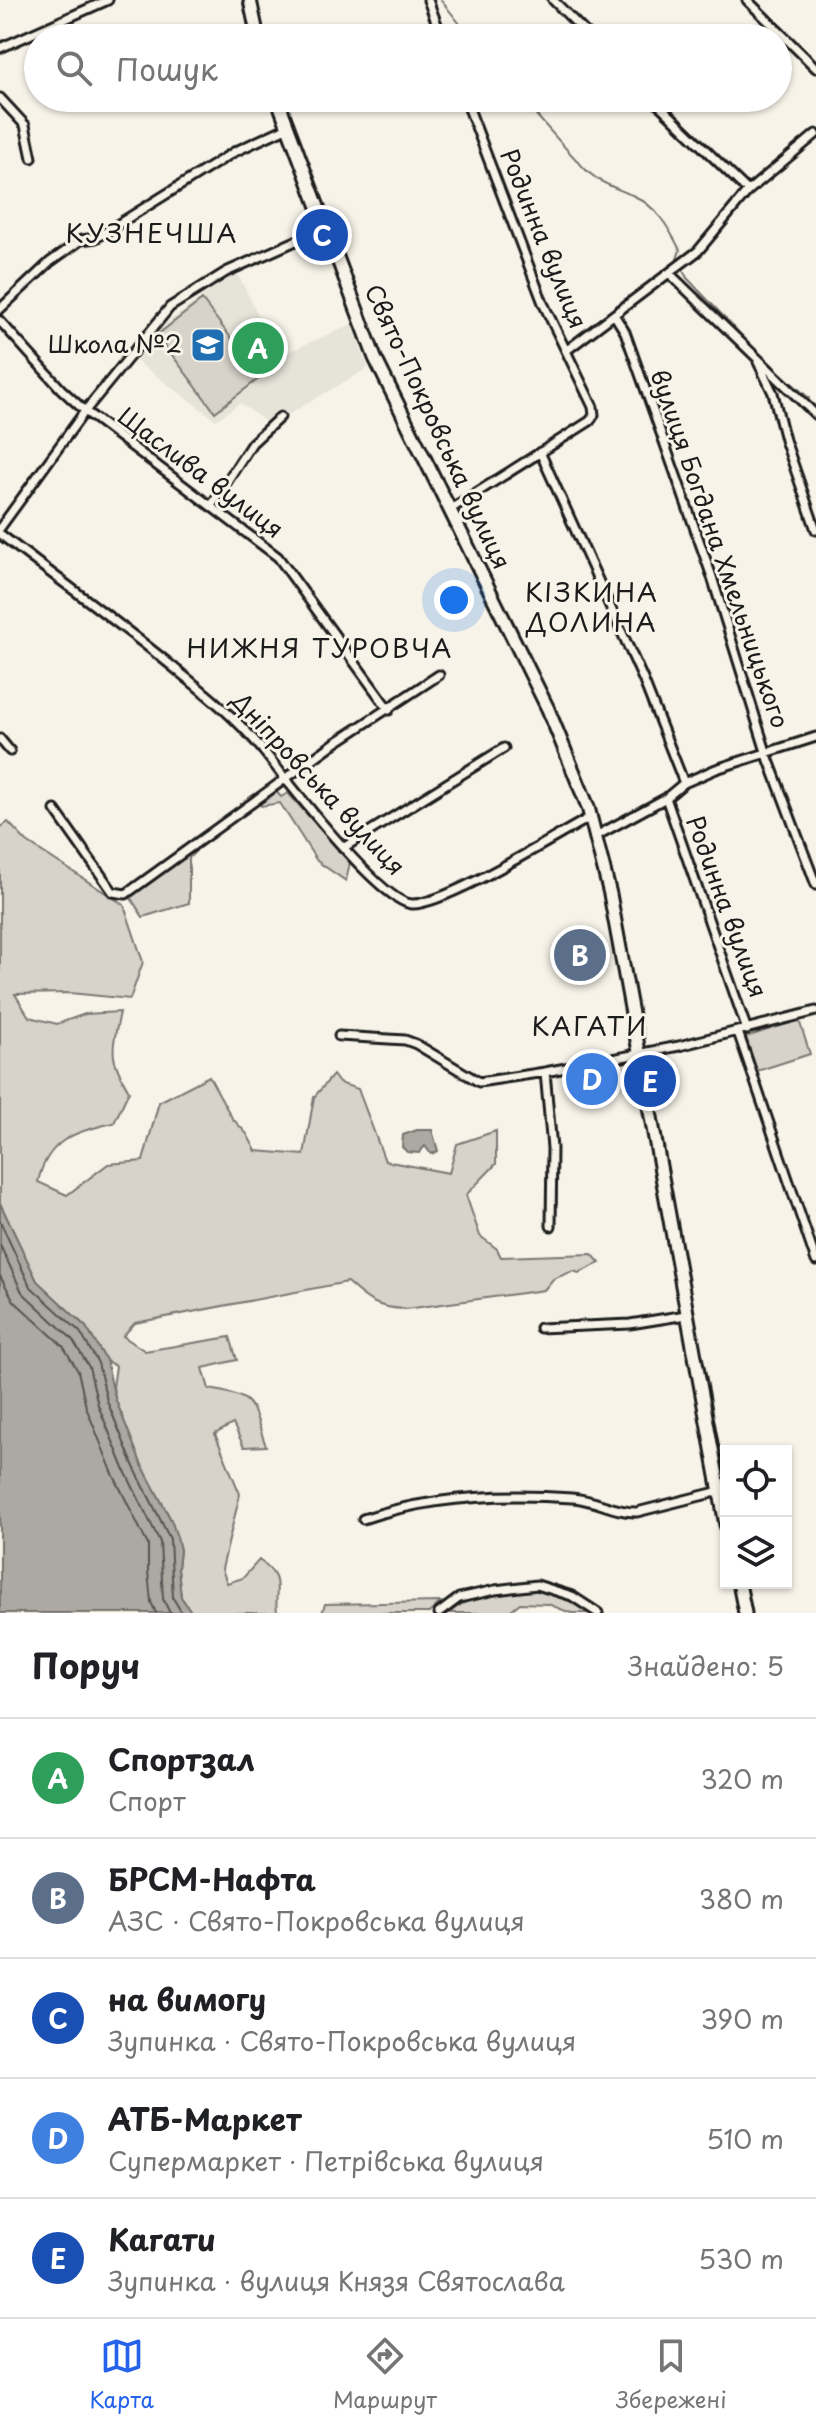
<!DOCTYPE html>
<html lang="uk">
<head>
<meta charset="utf-8">
<style>
	body { margin:0; font-family:"Playpen Sans",sans-serif; background:#f6f6f6; color:#202124 }
	.controls { position:absolute; right:24px; bottom:24px; display:grid; overflow:hidden; border-radius:0px; box-shadow:0 2px 6px #0004 }
	.controls button { width:72px; height:72px; display:grid; place-items:center; padding:0; border:0; border-bottom:2px solid #e0e0e0; background:#fff; color:#202124; font:40px sans-serif }
	.you { position:absolute; left:454px; top:600px; width:28px; height:28px; margin:-20px; border:6px solid #fff; border-radius:50%; background:#1a73e8; box-shadow:0 0 0 12px #1a73e833 }
	.badge { display:grid; place-items:center; width:52px; height:52px; border-radius:50%; background:#2563eb; color:#fff; font-size:26px; font-weight:700 }
	.pin { position:absolute; translate:-50% -50%; border:4px solid #fff; box-shadow:0 2px 8px #0006 }
	.list { margin:0; padding:0; list-style:none }
	h2 { display:flex; justify-content:space-between; align-items:center; height:104px; margin:0; padding:0 32px; font-size:34px }
	h2 small { font-size:26px; font-weight:400; color:#757577 }
	.list li { display:grid; grid-template-columns:52px 1fr auto; gap:24px; align-items:center; box-sizing:border-box; height:120px; padding:0 32px; border-top:2px solid #e0e0e0 }
	.list b { display:block; font-size:30px; white-space:nowrap }
	.list p { margin:0; font-size:26px; white-space:nowrap; color:#757577 }
	.list em { font-size:26px; font-style:normal; color:#757577 }
	.icon { flex:none; width:44px; height:44px; fill:none; stroke:currentColor; stroke-width:2; stroke-linecap:round; stroke-linejoin:round }
	.map { position:relative; flex:none; width:816px; height:1613px; overflow:hidden }
	.search { position:absolute; background:#fff; box-shadow:0 2px 6px #0004; left:24px; right:24px; top:24px; height:88px; display:flex; align-items:center; gap:20px; box-sizing:border-box; padding:0 28px; border-radius:44px; color:#757577; font-size:30px }
	.sheet { height:704px; background:#fff }
	nav { display:flex; justify-content:space-around; align-items:center; box-sizing:border-box; height:112px; border-top:2px solid #e0e0e0; background:#fff; font-size:22px; color:#757577 }
	nav a { display:grid; justify-items:center; gap:4px }
	nav .on { color:#2563eb }
	.map>svg:first-child { display:block }
</style>
</head>
<body>
<div class="map">
<svg width="816" height="1613" viewBox="0 0 816 1613">
	<rect width="100%" height="100%" fill="#f7f3e8"/>
	<filter id="ink" filterUnits="userSpaceOnUse"><feTurbulence type="fractalNoise" baseFrequency=".0125" numOctaves="2"/><feDisplacementMap in="SourceGraphic" scale="16" xChannelSelector="R" yChannelSelector="G"/><feConvolveMatrix kernelMatrix="1 2 1 2 8 2 1 2 1" color-interpolation-filters="sRGB"/></filter>
	<g filter="url(#ink)">
		<path fill="#e6e3d9" d="M236 271 279 356 352 324 368 368 286 416 274 428 240 403 216 420 132 358 152 334Z"/>
		<path fill="#d7d3cb" stroke="#7a7874" stroke-width="2" d="M202 300 261 377 215 412 157 335Z
			M275 790 281 797 288 793 350 862 346 881 317 861 280 803 261 806 259 801Z
			M8 822 27 842 124 905 143 962 130 999 70 993 15 994 29 1017 57 1024 85 1014 120 1012C112 1052 108 1055 129 1091L114 1123C75 1131 47 1140 38 1182L67 1195 108 1164 143 1161 159 1102 209 1076 232 1118 247 1134 256 1151 304 1155 314 1097 333 1075 339 1083 358 1089 385 1161 449 1173 457 1144 496 1131V1164L466 1195 480 1236 497 1249 501 1257 592 1254 600 1263 579 1273 573 1271 553 1279 544 1290 406 1309C376 1308 368 1301 347 1282L135 1323 123 1336 145 1351 230 1337 237 1360 203 1368 209 1389C258 1397 250 1402 266 1446L244 1447 233 1424 215 1434 240 1494 222 1569 227 1583 243 1578 259 1560C285 1579 274 1586 277 1613H192L181 1597 178 1569 180 1550 171 1520 141 1464 115 1398 113 1387 116 1366 106 1361 86 1327 37 1281 0 1204V828Z
			M195 847 196 851 189 858V903L143 917 129 895Z
			M799 1020 810 1054 757 1071 746 1037Z
			M537 1590 571 1601 591 1613H571L548 1604 520 1603 507 1613H449C474 1592 505 1593 537 1590Z
			M441 1602 429 1613H322L325 1604Z"/>
		<path fill="#aca9a2" stroke="#72716c" stroke-width="2" d="M417 1130H432L438 1151 431 1154 425 1146 419 1153 407 1152 402 1147 403 1135Z
			M0 1203 37 1281 86 1327 106 1360 115 1398 141 1463 171 1520 177 1537 180 1550 178 1569 181 1597 192 1613H0Z"/>
		<g fill="none" stroke-linecap="round" stroke-linejoin="round">
			<path stroke="#565452" stroke-width="2" d="M0 1221 30 1286 80 1332 98 1363 107 1401 134 1467 170 1539 173 1598 182 1613
				M0 1245 22 1292 72 1339 89 1367 98 1405 125 1471 160 1542 163 1599 170 1613
				M0 1276 14 1301 63 1346 78 1371 86 1407 113 1474 148 1545V1572L151 1602 156 1613"/>
			<path stroke="#72716c" stroke-width="2" d="M441 0 471 38
				M521 98C543 122 565 149 588 172 602 184 616 188 632 195 656 205 669 228 680 250L676 262
				M683 270 687 278 762 357 809 398"/>
			<defs>
				<path id="minor" d="M428 0 442 38
					M553 0 591 38
					M747 0 816 68
					M0 48 108 0
					M0 98 25 125 32 158
					M652 98 748 191
					M670 274 816 415
					M0 309 50 262 81 240 96 238 234 152 286 128
					M615 316 625 332 712 577 767 755 816 885
					M0 321 61 389 85 411 278 557 389 710
					M567 350 698 251 748 191 816 134
					M758 362 773 393 785 440 816 530
					M540 452 643 679 684 783
					M211 506 252 443 280 417
					M449 510 590 421 594 415 593 407 543 303 465 98
					M0 528 85 411 170 307 226 272 325 228
					M0 534C59 580 120 623 178 671 208 695 237 719 262 749 284 777 381 903 412 904 445 905 555 836 591 817
					M0 739 10 751
					M666 798 747 1030
					M55 810 113 892 126 894 332 745 439 675
					M596 836 666 798 684 783 716 769 816 737
					M343 848 504 748
					M738 1032 816 1261
					M339 1036 405 1040 416 1044 479 1082 545 1072 679 1046 816 1011
					M545 1072 552 1148 551 1226
					M540 1328 630 1324 686 1315
					M363 1519C428 1497 503 1493 572 1498 595 1499 615 1513 637 1512L720 1491
					M439 1613 459 1598 495 1590 537 1585 572 1596 598 1613"/>
				<path id="primary" d="M250 0 258 38
					M277 98 375 358 548 709 588 807 610 894 726 1525
					M739 1583 745 1613"/>
			</defs>
			<use href="#minor" stroke="#1c1c1c" stroke-width="13"/>
			<use href="#primary" stroke="#1c1c1c" stroke-width="17"/>
			<use href="#minor" stroke="#f7f3e8" stroke-width="7"/>
			<use href="#primary" stroke="#f7f3e8" stroke-width="11"/>
		</g>
	</g>
	<defs>
		<symbol id="school-square" viewBox="-11 -11 22 22"><rect x="-9" y="-9" width="18" height="18" rx="4" fill="#1f6fb2" stroke="#f7f3e8"/><path d="M0-5L7-2L0 1L-7-2ZM-4 1L0 2.5L4 1V4Q0 6-4 4Z" fill="#fff"/></symbol>
	</defs>
	<g fill-rule="evenodd">
		<use href="#school-square" x="188" y="325" width="40" height="40"/>
	</g>
	<g text-anchor="middle" stroke-width="6" stroke-linejoin="round" paint-order="stroke">
		<g font-size="24" fill="#1c1c1c" stroke="#f7f3e8">
			<text transform="translate(543 239) rotate(68)" y="8">Родинна вулиця</text>
			<text transform="translate(437 427) rotate(65)" y="8">Свято-Покровська вулиця</text>
			<text transform="translate(200 473) rotate(37)" y="8">Щаслива вулиця</text>
			<text transform="translate(719 549) rotate(71)" y="8">вулиця Богдана Хмельницького</text>
			<text transform="translate(318 784) rotate(47)" y="8">Дніпровська вулиця</text>
			<text transform="translate(726 907) rotate(70)" y="8">Родинна вулиця</text>
		</g>
		<g font-size="24" fill="#1c1c1c" stroke="#f7f3e8" text-anchor="end">
			<text x="182" y="353">Школа №2</text>
		</g>
		<g font-size="26" letter-spacing="2" fill="#1c1c1c" stroke="#f7f3e8">
			<text x="152" y="243">КУЗНЕЧША</text>
			<text x="592" y="602">КІЗКИНА<tspan x="592" dy="30">ДОЛИНА</tspan></text>
			<text x="320" y="658">НИЖНЯ ТУРОВЧА</text>
			<text x="590" y="1036">КАГАТИ</text>
		</g>
	</g>
</svg>
<div class="controls">
<button><svg class="icon" aria-label="locate" viewBox="0 0 24 24"><circle cx="12" cy="12" r="6"/><path d="M12 2v4M12 18v4M2 12h4M18 12h4"/></svg></button>
<button><svg class="icon" aria-label="layers" viewBox="0 0 24 24"><path d="M12 4l9 5-9 5-9-5zM3 14l9 5 9-5"/></svg></button>
</div>
<div class="you"></div>
<div class="pin badge" style="left:258px;top:348px;background:#2e9e5b">A</div>
<div class="pin badge" style="left:580px;top:955px;background:#5c6f8a">B</div>
<div class="pin badge" style="left:322px;top:235px;background:#1a4fb4">C</div>
<div class="pin badge" style="left:592px;top:1079px;background:#3f7fe0">D</div>
<div class="pin badge" style="left:650px;top:1081px;background:#1a4fb4">E</div>
<div class="search"><svg class="icon" aria-label="search" viewBox="0 0 24 24"><circle cx="10" cy="10" r="6"/><path d="M15 15l6 6"/></svg>Пошук</div>
</div>
<section class="sheet">
<h2>Поруч<small>Знайдено: 5</small></h2>
<ul class="list">
<li><span class="badge" style="background:#2e9e5b">A</span><div><b>Спортзал</b><p>Спорт</p></div><em>320 m</em></li>
<li><span class="badge" style="background:#5c6f8a">B</span><div><b>БРСМ-Нафта</b><p>АЗС · Свято-Покровська вулиця</p></div><em>380 m</em></li>
<li><span class="badge" style="background:#1a4fb4">C</span><div><b>на вимогу</b><p>Зупинка · Свято-Покровська вулиця</p></div><em>390 m</em></li>
<li><span class="badge" style="background:#3f7fe0">D</span><div><b>АТБ-Маркет</b><p>Супермаркет · Петрівська вулиця</p></div><em>510 m</em></li>
<li><span class="badge" style="background:#1a4fb4">E</span><div><b>Кагати</b><p>Зупинка · вулиця Князя Святослава</p></div><em>530 m</em></li>
</ul>
</section>
<nav>
<a class="on"><svg class="icon" aria-label="map" viewBox="0 0 24 24"><path d="M3 6l6-2 6 2 6-2v14l-6 2-6-2-6 2zM9 4v14M15 6v14"/></svg>Карта</a>
<a><svg class="icon" aria-label="directions" viewBox="0 0 24 24"><path d="M12 3l9 9-9 9-9-9zM9 14v-3h6M13 9l2 2-2 2"/></svg>Маршрут</a>
<a><svg class="icon" aria-label="saved" viewBox="0 0 24 24"><path d="M7 4h10v16l-5-4-5 4z"/></svg>Збережені</a>
</nav>
</body>
</html>
